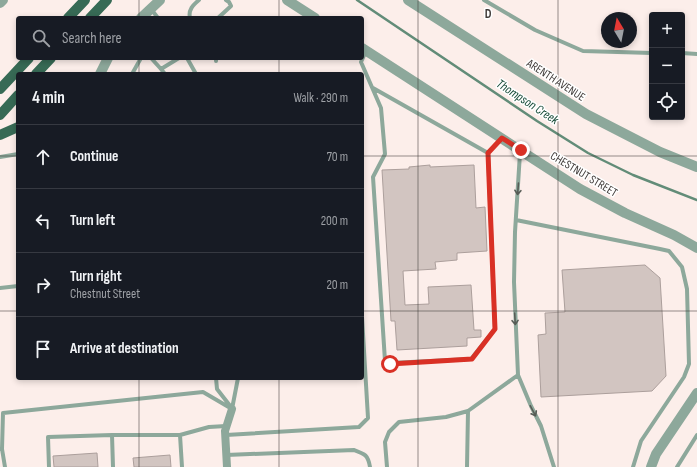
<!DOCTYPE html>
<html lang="en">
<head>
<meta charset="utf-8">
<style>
	body { margin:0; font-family:"Sofia Sans Condensed",sans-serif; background:#242831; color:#f1f3f6 }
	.controls { position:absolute; right:12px; top:12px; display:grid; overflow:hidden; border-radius:4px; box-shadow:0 2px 6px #0003 }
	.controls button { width:36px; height:36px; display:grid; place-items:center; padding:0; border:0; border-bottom:1px solid #363941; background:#171b24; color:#f1f3f6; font:20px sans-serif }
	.compass { position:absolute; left:601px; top:12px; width:36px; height:36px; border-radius:50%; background:#171b24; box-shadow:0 2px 6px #0003; rotate:350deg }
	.stop { position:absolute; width:12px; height:12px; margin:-9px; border:3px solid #d93025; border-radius:50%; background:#fff }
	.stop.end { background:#d93025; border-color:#fff; box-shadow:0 1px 4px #0008 }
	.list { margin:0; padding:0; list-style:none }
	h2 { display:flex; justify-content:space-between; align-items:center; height:52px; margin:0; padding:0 16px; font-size:17px }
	h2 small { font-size:13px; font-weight:400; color:#9ea1a6 }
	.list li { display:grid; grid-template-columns:26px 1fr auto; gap:12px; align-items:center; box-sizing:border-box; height:64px; padding:0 16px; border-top:1px solid #363941 }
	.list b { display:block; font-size:15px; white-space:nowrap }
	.list p { margin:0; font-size:13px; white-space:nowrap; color:#9ea1a6 }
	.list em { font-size:13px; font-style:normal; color:#9ea1a6 }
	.icon { flex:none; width:22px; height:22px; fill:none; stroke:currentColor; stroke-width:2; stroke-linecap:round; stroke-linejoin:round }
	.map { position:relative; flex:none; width:697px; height:467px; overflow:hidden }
	.search { position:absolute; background:#171b24; box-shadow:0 2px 6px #0003; left:16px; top:16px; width:348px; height:44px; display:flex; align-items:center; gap:10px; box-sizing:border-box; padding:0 14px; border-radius:4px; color:#9ea1a6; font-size:15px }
	.panel { position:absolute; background:#171b24; box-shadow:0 2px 6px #0003; left:16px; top:72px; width:348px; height:308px; border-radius:4px }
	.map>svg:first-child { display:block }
</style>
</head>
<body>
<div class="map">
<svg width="697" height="467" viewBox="0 0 697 467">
	<rect width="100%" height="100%" fill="#fceeea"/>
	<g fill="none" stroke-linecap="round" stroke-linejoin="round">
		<path stroke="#628c78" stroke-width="2.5" d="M357 0 537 121 588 153 633 175 697 200"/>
	</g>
	<path fill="#d2c5c1" stroke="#ac9f9c" d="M430 165V167L474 165 476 208 485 207 487 251 457 253V260L435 262 436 269 403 271 405 305 429 304 428 287 471 285 474 330H481V337L467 338V346L397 350 395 321H391L382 170 409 169V167Z
		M645 265 660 278 666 376 652 391 541 397 538 335 546 334 545 313 565 312 562 270Z
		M97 453 98 467H54L53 456Z
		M170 455 171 467H134L133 458Z"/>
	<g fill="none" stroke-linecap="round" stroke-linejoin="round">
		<path stroke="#8da89b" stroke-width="4" d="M484 0 535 30 583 51 652 53
			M151 9 158 18
			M190 18C188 10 193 5 199 0
			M218 18 231 6 229 2 226 0
			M366 51 361 62 381 108 385 154 373 177 385 361 390 363 471 359 495 329 488 153 501 139
			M682 53 697 54
			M151 58 161 69 179 58
			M187 58 196 74
			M216 58V61
			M161 69 165 74
			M132 74 141 58
			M373 88 488 153
			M520 153 515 232 514 282 518 375 531 406 541 426 554 467
			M0 157 18 154
			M516 220 660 249 669 251 682 267 687 289 689 364 684 377 641 441 633 467
			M0 288 18 286
			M216 378 217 389 231 407
			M232 409 238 378
			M112 435H180L182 467
			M180 435 209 427 226 426
			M226 435 359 427 368 418 362 317
			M0 449H2L3 413 203 392 232 409
			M2 449 5 467
			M226 455 354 450C365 454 368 455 370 467
			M49 467 48 437 112 435 113 467
			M387 467 385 442 389 432 399 422 446 417 468 411
			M467 467 468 411 518 375
			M677 467 697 435"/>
		<path stroke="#8da89b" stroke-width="8" d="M227 467 225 431 232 409"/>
		<path stroke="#8da89b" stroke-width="10" d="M287 0 315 18
			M408 0 586 114 660 152 697 167
			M0 3 3 0
			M141 18 160 0
			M362 48 580 189 625 213 674 235 697 248
			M100 74 108 58
			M651 467 656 454 697 393"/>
		<path stroke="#376a55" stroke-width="10" d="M68 18 85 0
			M90 18 107 0
			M36 74 51 58
			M0 89 29 58
			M0 115 18 95
			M0 135 18 127"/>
	</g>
	<defs><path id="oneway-shaft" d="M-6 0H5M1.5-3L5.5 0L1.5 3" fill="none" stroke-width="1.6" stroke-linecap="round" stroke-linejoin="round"/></defs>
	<g stroke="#575c56">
		<use href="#oneway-shaft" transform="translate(518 189) rotate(94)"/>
		<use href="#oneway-shaft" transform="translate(515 319) rotate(87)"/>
		<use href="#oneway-shaft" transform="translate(533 411) rotate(62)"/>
	</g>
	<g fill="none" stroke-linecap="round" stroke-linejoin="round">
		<path stroke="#d93025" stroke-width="5" d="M390 364 472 359 495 329 488 153 502 138 521 150"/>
	</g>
	<path fill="none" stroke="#403b39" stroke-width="1" stroke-opacity="0.55" d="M139 0V18M279 0V18M418 0V467M558 0V467M139 58V74M279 58V74M0 156H18M362 156H697M0 311H18M362 311H697M139 378V467M279 378V467"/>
	<g text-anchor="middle" stroke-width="3" stroke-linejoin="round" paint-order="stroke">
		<g font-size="12" fill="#403b39" stroke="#fff">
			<text transform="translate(556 80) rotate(33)" y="4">ARENTH AVENUE</text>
			<text transform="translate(584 174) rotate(31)" y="4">CHESTNUT STREET</text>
		</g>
		<g font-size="13" font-style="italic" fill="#174b38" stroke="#fff">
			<text transform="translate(528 101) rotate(33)" y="5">Thompson Creek</text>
		</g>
	</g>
	<g font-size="13" text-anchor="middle" font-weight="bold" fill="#403b39" stroke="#fff" stroke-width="3" stroke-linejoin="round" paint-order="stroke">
		<text x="488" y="18">D</text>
	</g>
</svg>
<div class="controls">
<button>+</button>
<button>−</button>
<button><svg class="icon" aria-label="locate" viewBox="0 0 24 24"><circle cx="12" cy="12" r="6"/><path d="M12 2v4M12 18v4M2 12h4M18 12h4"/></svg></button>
</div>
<svg class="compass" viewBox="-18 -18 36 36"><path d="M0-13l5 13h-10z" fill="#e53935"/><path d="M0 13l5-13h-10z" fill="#9ea1a6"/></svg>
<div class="stop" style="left:390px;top:364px"></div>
<div class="stop end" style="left:521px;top:150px"></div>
<div class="search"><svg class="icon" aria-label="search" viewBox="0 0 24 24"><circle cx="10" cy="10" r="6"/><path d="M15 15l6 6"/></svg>Search here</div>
<section class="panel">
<h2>4 min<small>Walk · 290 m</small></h2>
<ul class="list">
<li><svg class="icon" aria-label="ahead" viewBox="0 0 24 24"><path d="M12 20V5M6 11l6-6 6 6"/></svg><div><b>Continue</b></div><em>70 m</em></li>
<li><svg class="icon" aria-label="left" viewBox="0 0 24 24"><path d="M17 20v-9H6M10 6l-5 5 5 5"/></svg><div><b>Turn left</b></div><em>200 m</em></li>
<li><svg class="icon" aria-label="right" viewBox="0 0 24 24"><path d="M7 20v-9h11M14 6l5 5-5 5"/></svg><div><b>Turn right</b><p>Chestnut Street</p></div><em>20 m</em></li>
<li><svg class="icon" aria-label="arrive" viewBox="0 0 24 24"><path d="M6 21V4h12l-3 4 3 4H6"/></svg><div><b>Arrive at destination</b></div></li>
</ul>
</section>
</div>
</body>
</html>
